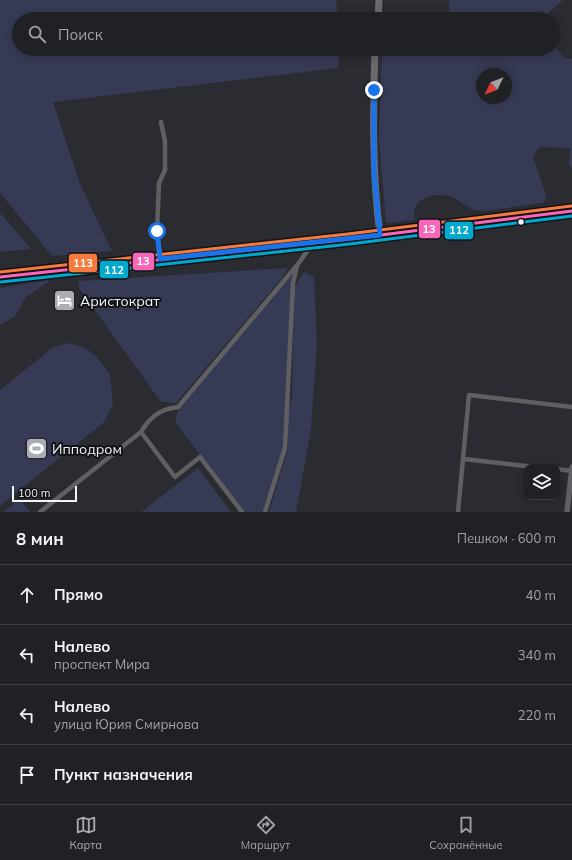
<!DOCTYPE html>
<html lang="ru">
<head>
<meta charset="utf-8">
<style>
	body { margin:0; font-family:Mulish,sans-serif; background:#2d2e32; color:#f1f3f6 }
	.controls { position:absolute; right:12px; bottom:12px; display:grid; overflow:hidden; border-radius:8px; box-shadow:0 2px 10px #0003 }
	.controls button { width:36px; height:36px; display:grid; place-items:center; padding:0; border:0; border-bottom:1px solid #3d3e42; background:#202125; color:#f1f3f6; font:20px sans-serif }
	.compass { position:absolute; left:476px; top:68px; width:36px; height:36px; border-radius:50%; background:#202125; box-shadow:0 2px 10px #0003; rotate:227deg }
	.scale { position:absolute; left:12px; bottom:10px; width:65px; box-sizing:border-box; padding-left:4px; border:2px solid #f2f3fa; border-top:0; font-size:11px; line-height:14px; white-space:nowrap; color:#f2f3fa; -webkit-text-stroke:3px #121317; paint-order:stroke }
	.stop { position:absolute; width:12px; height:12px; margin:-9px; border:3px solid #1a73e8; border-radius:50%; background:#fff }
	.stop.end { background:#1a73e8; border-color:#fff; box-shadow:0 1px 4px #0008 }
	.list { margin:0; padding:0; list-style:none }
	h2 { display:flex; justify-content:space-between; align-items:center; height:52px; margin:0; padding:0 16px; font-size:17px }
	h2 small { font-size:13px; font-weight:400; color:#a2a3a7 }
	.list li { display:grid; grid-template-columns:26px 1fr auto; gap:12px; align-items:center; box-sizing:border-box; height:60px; padding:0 16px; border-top:1px solid #3d3e42 }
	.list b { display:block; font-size:15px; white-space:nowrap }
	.list p { margin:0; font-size:13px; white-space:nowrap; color:#a2a3a7 }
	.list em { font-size:13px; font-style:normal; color:#a2a3a7 }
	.icon { flex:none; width:22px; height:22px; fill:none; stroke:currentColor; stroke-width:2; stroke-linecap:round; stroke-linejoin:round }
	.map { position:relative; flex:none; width:572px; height:512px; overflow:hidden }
	.search { position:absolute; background:#202125; box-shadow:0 2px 10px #0003; left:12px; right:12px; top:12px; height:44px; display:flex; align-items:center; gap:10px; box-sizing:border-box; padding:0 14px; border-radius:22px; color:#a2a3a7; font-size:15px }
	.sheet { height:292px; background:#202125 }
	nav { display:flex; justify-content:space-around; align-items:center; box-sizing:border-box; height:56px; border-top:1px solid #3d3e42; background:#202125; font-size:11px; color:#a2a3a7 }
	nav a { display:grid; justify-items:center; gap:2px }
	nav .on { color:#acadb4 }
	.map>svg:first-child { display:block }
</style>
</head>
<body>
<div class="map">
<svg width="572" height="512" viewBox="0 0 572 512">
	<rect width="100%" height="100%" fill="#2b2c31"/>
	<path fill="#363a54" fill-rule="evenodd" d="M0 0H336L338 19H19V49H340L338 68 53 102 80 184 112 251 52 256 0 193Z
		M449 0H563L541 19H449Z
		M553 44 564 58 572 59V168L569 165 570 148 539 147 533 157 546 196 544 203C523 205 501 210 479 211 470 211 459 199 449 196 433 192 408 199 415 220L386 223 379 139 382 49H553ZM482 74H506V98H482Z
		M0 213 31 249 0 252Z
		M288 268 282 278 176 403 161 402 79 288 78 281Z
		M304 272 314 277 317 345 311 430 296 512H269L288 448V413L292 397 294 288Z
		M292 274 283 449 264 512H244L175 422 179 408Z
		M52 279 26 297 15 316 0 325V288Z
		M67 343 84 347 95 355 110 374 113 405 104 422 0 506V390L52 348Z
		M198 468 231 512H141Z
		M20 499 30 512H3Z"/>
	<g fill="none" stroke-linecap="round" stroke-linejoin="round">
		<path stroke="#606062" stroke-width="4.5" d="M160 259 157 231 159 183 165 170V141L161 122
			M141 432 175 477 200 457 242 512
			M464 459 535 467
			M557 469 572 471
			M40 512 141 432C150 417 160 409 178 407L298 264 313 243
			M265 512 285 448 293 283 297 266
			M458 512 469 395 572 407"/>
		<path stroke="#606062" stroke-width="5.5" d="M567 512 572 467"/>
		<path stroke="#6a6a6d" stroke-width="7" d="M378 19 379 0
			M375 49C373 111 372 173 380 235
			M0 277 349 239 572 211"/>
		<defs>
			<path id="bus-1" d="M0 277 349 239 572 211"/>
			<path id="bus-2" d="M1 282 350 244 572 216"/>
			<path id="bus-3" d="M0 272 348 234 571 206"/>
		</defs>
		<use href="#bus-1" stroke="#121317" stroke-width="6"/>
		<use href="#bus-2" stroke="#121317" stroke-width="6"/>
		<use href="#bus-3" stroke="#121317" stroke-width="6"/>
		<use href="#bus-1" stroke="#fa66b7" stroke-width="3"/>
		<use href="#bus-2" stroke="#00a9ce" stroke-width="3"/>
		<use href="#bus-3" stroke="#f6793e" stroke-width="3"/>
	</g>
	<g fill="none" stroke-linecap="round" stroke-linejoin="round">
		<path stroke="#1a73e8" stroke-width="5" d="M157 231 160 259 380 235 374 172V90"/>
	</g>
	<defs>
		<symbol id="hotel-square" viewBox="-11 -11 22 22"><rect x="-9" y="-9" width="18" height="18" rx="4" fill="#acadb4" stroke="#121317"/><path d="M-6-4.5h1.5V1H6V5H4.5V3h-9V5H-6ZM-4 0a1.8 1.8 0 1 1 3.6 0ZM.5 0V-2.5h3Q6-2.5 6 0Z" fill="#fff"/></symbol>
		<symbol id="stadium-square" viewBox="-11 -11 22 22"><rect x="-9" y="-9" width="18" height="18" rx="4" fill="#acadb4" stroke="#121317"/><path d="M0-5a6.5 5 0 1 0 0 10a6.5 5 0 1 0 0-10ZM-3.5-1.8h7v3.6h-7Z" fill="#fff"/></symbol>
	</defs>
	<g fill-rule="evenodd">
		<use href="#hotel-square" x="52" y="288" width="25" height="25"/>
		<use href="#stadium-square" x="24" y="436" width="25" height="25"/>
	</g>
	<circle fill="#f2f3fa" stroke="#121317" stroke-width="1.5" cx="521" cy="222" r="3.5"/>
	<g text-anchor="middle" stroke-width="4" stroke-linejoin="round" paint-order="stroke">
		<g font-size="14" fill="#f2f3fa" stroke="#121317" text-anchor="start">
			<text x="80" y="306">Аристократ</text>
			<text x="52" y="454">Ипподром</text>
		</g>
	</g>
	<g stroke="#121317" stroke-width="1.5">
		<rect x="418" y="219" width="23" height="20" rx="4" fill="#fa66b7"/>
		<rect x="444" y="221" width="30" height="19" rx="4" fill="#00a9ce"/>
		<rect x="132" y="252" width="23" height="19" rx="4" fill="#fa66b7"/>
		<rect x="68" y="253" width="30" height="20" rx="4" fill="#f6793e"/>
		<rect x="99" y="260" width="30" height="19" rx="4" fill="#00a9ce"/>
	</g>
	<g font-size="11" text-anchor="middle" font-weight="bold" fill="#fff">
		<text x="429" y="233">13</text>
		<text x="459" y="234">112</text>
		<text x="143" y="265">13</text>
		<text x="83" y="267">113</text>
		<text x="114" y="274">112</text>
	</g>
</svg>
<div class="controls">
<button><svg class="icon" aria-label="layers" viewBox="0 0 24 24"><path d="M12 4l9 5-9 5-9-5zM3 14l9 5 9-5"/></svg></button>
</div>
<svg class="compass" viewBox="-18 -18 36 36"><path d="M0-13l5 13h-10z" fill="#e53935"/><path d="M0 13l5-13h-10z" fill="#a2a3a7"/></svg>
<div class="scale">100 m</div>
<div class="stop" style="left:157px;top:231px"></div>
<div class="stop end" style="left:374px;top:90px"></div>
<div class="search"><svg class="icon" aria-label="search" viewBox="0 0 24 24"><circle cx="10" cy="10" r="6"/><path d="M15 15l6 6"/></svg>Поиск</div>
</div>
<section class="sheet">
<h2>8 мин<small>Пешком · 600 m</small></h2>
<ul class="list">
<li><svg class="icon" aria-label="ahead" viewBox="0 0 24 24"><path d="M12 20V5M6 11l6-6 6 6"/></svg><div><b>Прямо</b></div><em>40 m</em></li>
<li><svg class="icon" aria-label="left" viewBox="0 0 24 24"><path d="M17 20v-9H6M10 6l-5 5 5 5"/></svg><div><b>Налево</b><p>проспект Мира</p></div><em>340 m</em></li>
<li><svg class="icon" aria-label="left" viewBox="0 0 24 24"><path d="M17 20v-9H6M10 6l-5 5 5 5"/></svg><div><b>Налево</b><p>улица Юрия Смирнова</p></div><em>220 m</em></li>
<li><svg class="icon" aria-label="arrive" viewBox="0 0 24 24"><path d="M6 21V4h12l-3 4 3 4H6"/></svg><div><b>Пункт назначения</b></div></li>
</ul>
</section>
<nav>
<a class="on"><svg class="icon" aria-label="map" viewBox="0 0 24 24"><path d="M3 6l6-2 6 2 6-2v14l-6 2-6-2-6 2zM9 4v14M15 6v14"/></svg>Карта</a>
<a><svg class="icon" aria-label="directions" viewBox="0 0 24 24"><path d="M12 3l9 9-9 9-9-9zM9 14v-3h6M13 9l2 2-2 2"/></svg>Маршрут</a>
<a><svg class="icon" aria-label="saved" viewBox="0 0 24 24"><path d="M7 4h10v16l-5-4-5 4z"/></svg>Сохранённые</a>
</nav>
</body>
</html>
